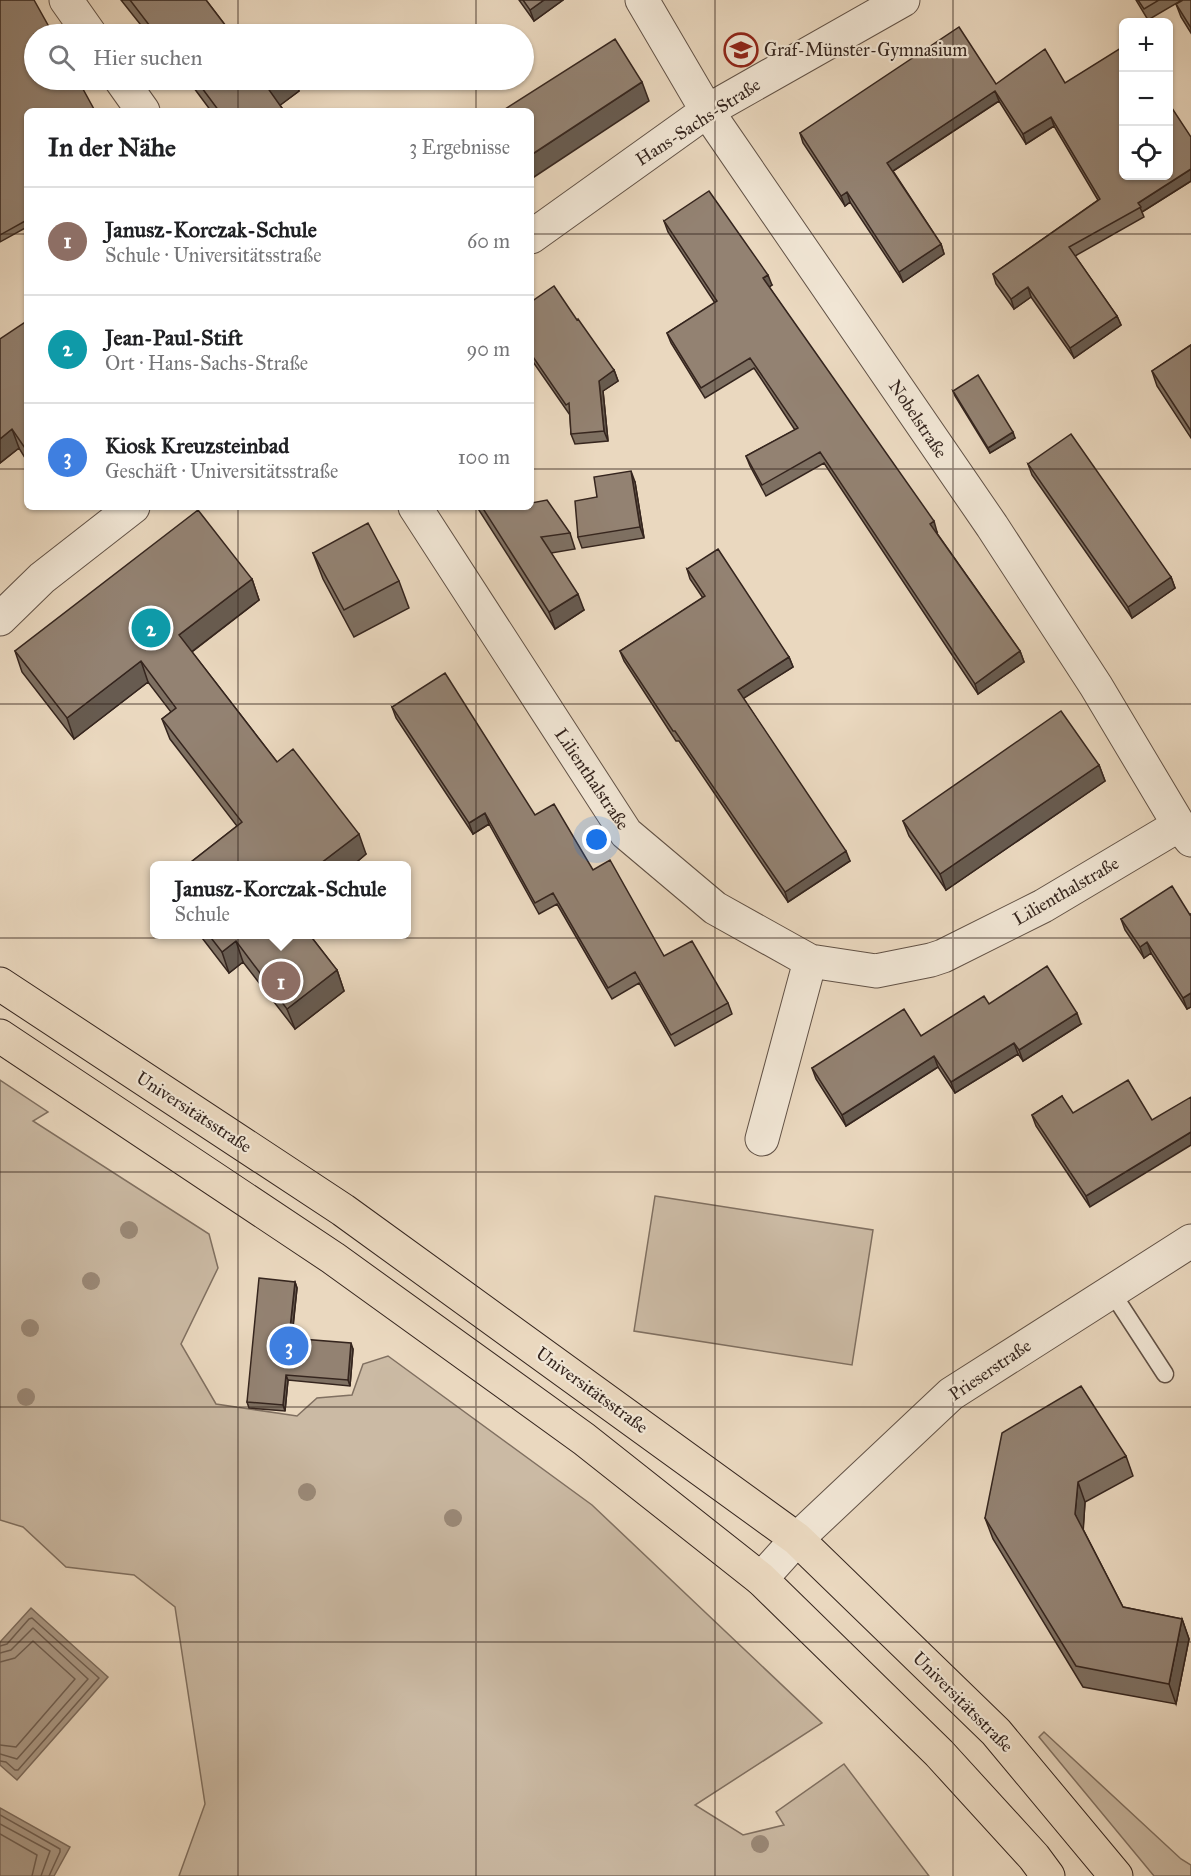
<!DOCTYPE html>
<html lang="de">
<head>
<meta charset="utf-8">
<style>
	body { margin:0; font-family:"IM FELL Great Primer",serif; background:#f6f6f6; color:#202124 }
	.controls { position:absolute; right:18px; top:18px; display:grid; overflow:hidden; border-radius:9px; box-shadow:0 2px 4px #0004 }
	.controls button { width:54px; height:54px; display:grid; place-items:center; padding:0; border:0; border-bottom:2px solid #e0e0e0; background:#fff; color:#202124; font:30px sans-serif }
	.you { position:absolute; left:597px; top:840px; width:21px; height:21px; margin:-15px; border:4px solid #fff; border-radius:50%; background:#1a73e8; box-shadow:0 0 0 9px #1a73e833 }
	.badge { display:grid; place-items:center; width:39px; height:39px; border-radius:50%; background:#1a73e8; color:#fff; font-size:20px; font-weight:700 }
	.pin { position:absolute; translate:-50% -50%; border:3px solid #fff; box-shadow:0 2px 6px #0006 }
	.popup { position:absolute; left:150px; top:861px; width:261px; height:78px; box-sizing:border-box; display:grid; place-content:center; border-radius:9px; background:#fff; filter:drop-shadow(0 2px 4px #0005); font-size:20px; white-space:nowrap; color:#757577 }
	.popup b { font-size:22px; color:#202124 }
	.popup::after { content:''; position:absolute; left:50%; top:100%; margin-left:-12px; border:12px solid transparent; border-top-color:#fff }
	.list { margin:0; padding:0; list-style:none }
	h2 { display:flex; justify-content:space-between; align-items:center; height:78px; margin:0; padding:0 24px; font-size:26px }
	h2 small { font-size:20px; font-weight:400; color:#757577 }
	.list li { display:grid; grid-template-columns:39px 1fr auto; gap:18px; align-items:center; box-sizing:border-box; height:108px; padding:0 24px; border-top:2px solid #e0e0e0 }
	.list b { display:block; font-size:22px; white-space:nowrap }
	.list p { margin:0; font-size:20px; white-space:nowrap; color:#757577 }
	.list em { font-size:20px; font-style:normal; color:#757577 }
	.icon { flex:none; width:33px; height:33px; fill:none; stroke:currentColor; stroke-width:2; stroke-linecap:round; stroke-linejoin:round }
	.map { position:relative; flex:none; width:1191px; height:1876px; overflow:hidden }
	.search { position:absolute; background:#fff; box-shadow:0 2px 4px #0004; left:24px; top:24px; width:510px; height:66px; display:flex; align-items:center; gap:15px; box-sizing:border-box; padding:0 21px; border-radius:33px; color:#757577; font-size:22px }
	.panel { position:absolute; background:#fff; box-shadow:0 2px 4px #0004; left:24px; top:108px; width:510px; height:402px; border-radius:9px }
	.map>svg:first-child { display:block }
</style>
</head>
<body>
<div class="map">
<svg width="1191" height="1876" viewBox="0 0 1191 1876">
	<rect width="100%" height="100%" fill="#ead8bf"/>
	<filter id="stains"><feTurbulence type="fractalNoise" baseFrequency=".00333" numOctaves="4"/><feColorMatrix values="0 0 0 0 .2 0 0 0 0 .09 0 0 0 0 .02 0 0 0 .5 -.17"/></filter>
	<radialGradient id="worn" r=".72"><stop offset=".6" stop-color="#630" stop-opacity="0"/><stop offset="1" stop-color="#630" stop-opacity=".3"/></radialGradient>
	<path fill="#cbbaa4" stroke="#807061" stroke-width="1.5" d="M0 1080 48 1112 33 1121 209 1234 218 1268 181 1344 216 1404 297 1416 317 1398 352 1395 363 1364 388 1356 592 1505 822 1723 695 1805 743 1835 784 1825 776 1812 844 1764 929 1876H179L205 1804 175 1607 134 1575 66 1567 23 1527 0 1520Z
		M655 1196 873 1230 852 1365 634 1331Z
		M1044 1732 1181 1859 1191 1865V1876H1154L1039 1737Z"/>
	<path fill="#ac9b88" stroke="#7c6c5e" stroke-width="1.5" d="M31 1608 108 1677 17 1780 0 1765V1642Z
		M0 1808 70 1847 54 1876H0Z"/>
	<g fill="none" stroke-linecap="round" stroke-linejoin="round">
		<path stroke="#706053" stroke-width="1.5" d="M0 1646 7 1644 29 1619 32 1618 99 1678 18 1770H15L6 1762 0 1761
			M0 1653 11 1650 33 1628 88 1679 17 1759 0 1754
			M0 1662 15 1658 33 1641 75 1679 16 1747 0 1745
			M0 1815 60 1849V1852L49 1876
			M0 1824 50 1851 41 1876
			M0 1834 37 1855 32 1876"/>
		<defs>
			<path id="lane" d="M1111 1291 1165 1374"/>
			<path id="street" d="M66 0 90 34
				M642 0 707 111 992 526 1096 686 1179 825 1191 840
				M121 80 143 111
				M531 237 707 111 903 0
				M415 507 626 833 715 908 810 961 876 971 931 960 943 956 1043 906 1179 825
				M0 619 42 578 133 507
				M762 1139 810 961
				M761 1579 797 1539 951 1394 1191 1241"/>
			<path id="primary" d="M0 984 343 1210 797 1539 996 1732 1116 1876
				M0 1036 333 1258 584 1439 761 1579 939 1753 1034 1857 1048 1876"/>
		</defs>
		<use href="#lane" stroke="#625246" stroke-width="19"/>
		<use href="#street" stroke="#625246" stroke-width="35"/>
		<use href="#primary" stroke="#35251e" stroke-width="35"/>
		<use href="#lane" stroke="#f1e6d5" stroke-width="16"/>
		<use href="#street" stroke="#f1e6d5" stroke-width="33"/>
		<use href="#primary" stroke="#ead8bf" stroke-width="33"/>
	</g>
	<g fill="#9b8a79">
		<circle cx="129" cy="1230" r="9"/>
		<circle cx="91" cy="1281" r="9"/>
		<circle cx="30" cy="1328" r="9"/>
		<circle cx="26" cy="1397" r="9"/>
		<circle cx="307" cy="1492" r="9"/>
		<circle cx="453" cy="1518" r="9"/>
		<circle cx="760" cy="1844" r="9"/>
	</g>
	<path fill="#7e7062" stroke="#35251e" stroke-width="1.5" d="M0 0 27 111V227L0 242Z
		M121 0H206L232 34H148Z
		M519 0H563L534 21Z
		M1136 0H1182L1148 20Z
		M1191 0V33L1181 17 1176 4Z
		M188 80H295L299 91 280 105 284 111H211Z
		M1065 83 1191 137V181L1142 212 1144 217 1075 256 1117 316 1121 325 1074 358 1031 297 1014 309 996 284 993 274 1098 200 1054 126 1026 144 999 101 893 171 941 244 944 254 903 282 850 202 845 206 803 143 800 133 996 84Z
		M664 221 772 285 769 287 937 532H936L1020 651 1024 662 978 694 824 463 766 496 750 466 746 456 795 430 754 368 705 398 671 343 667 333 715 303 668 232Z
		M531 302 614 370 618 381 603 391 608 441 575 444 571 434 570 415 531 359Z
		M27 320V461L19 448 0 463Z
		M1191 345V438L1157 386 1152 371Z
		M953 391 1015 438 990 453 955 396Z
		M1028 464 1171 577 1175 588 1132 618 1032 475Z
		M635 482 644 538 582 548 578 537 597 497Z
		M477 507H531L570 533 575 549 551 553 584 610 555 629Z
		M313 553 399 581 409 608 354 637 323 579Z
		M687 569 789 657 793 667 743 698 850 861 788 902 679 741H676L624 661 620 651 703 598 690 579Z
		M252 579 259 600 192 652 277 762 366 854 352 866H186L237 826 170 739 162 719 171 712 148 682 74 739 22 672 15 651Z
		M392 707 535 815 593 870 664 956 728 1003 732 1014 675 1046 639 983 612 999 557 904 539 914 489 824 473 834 396 718Z
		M1099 765 1105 781 946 890 909 836 903 821Z
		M1191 914V1007L1187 1009 1151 953 1144 958 1125 930 1121 919Z
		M199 934H309L337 970 344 991 295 1029 243 962 229 973Z
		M989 1004 1081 1024 1023 1061 1018 1054 955 1093 938 1067 846 1126 816 1079 812 1068 921 1036Z
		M1062 1096 1090 1207 1036 1126 1032 1115Z
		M295 1282 297 1288 292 1338 353 1349 350 1386 288 1380 285 1411 249 1408 247 1402Z
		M1126 1456 1133 1476 1085 1502 1083 1529 1123 1607 1182 1619 1189 1639 1176 1704 1083 1687 993 1539 985 1518Z"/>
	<path fill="#675b50" stroke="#35251e" stroke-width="1.5" d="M544 0H563L534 21 530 10Z
		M278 80H295L299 91 275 109 267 87Z
		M642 82 649 101 531 179V155Z
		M995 91 999 101 890 173 887 163Z
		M1051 117 1054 126 1026 144 1023 134Z
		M1191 169V181L1142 212 1138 203Z
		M847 192 850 202 845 206 841 196Z
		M941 244 944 254 903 282 899 272Z
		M768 275 772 285 766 289 763 278Z
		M1028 287 1031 297 1014 309 1011 299Z
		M1117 316 1121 325 1074 358 1070 348Z
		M614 370 618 381 603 391 608 441 604 431 599 381Z
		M12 429 19 448 0 463V439Z
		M1013 432 1015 438 990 453 988 448Z
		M631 471 635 482 644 538 640 527Z
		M934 521 937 532 934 534 930 524Z
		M1171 577 1175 588 1132 618 1128 607Z
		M252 579 259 600 186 656 179 635Z
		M578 594 584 610 555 629 549 612Z
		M1020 651 1024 662 978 694 975 684Z
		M789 657 793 667 741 700 738 690Z
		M141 661 148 682 74 739 67 718Z
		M1099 765 1105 781 946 890 940 874Z
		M485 813 489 824 473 834 469 823Z
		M359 834 366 854 352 866H317Z
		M846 851 850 861 788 902 785 892Z
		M236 941 243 962 229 973 222 952Z
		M1147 942 1151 953 1144 958 1140 947Z
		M337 970 344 991 295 1029 287 1009Z
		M1191 993V1007L1187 1009 1183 998Z
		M1077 1013 1081 1024 1023 1061 1019 1050Z
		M1014 1043 1018 1054 955 1093 951 1082Z
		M934 1056 938 1067 846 1126 842 1115Z
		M1191 1132V1145L1090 1207 1086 1196Z
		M295 1282 297 1288 291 1343 289 1338Z
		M351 1343 353 1349 350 1386 348 1380Z
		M286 1375 288 1380 285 1411 283 1405Z
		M1078 1482 1085 1502 1083 1534 1075 1514Z
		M1182 1619 1189 1639 1176 1704 1169 1684Z"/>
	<path fill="#938272" stroke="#35251e" stroke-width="1.5" d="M0 0H34L53 34H34V80H78L95 111H27V220L0 235Z
		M130 0H206L232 34H156Z
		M523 0H544L530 10Z
		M1138 0H1159L1144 9Z
		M1183 0H1191V28L1176 4Z
		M959 27 996 84 1045 49 1065 83 1124 46V176H1168V102L1191 137V169L1138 203 1141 207 1069 247 1117 316 1070 348 1028 287 1011 299 993 274 1100 199 1051 117 1023 134 995 91 887 163 941 244 899 272 847 192 841 196 800 133Z
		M615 39 642 82 531 155V111H502Z
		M196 80H278L267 87 284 111H219Z
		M709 191 768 275 763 278 934 521 930 524 1020 651 975 684 820 452 762 485 746 456 798 428 750 358 701 388 667 333 717 301 664 221Z
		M554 286 577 320 578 319 614 370 599 381 604 431 571 434 569 403 566 405 531 354V302Z
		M27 321V451L12 429 0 439V339Z
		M1191 345V431L1152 371Z
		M978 375 1013 432 988 448 953 391Z
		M1071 434 1171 577 1128 607 1028 464Z
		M631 471 640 527 578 537 575 501 597 497 594 477Z
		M547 500 570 533 541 537 578 594 549 612 482 507H531V503Z
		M198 510 252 579 179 635 277 762 293 749 359 834 317 866H186L242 822 162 719 176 708 141 661 67 718 15 651Z
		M368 523 399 581 344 610 313 553Z
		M718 549 789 657 738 690 846 851 785 892 675 731H673L620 651 705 596 687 569Z
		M445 673 535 815 554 804 593 870 610 860 664 956 692 941 728 1003 671 1035 635 972 608 988 553 893 535 903 485 813 469 823 392 707Z
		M1061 711 1099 765 940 874 903 821Z
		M1172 886 1190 915 1191 914V993L1183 998 1147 942 1140 947 1121 919Z
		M208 934H309L337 970 287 1009 236 941 222 952Z
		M1047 966 1077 1013 1019 1050 1014 1043 951 1082 934 1056 842 1115 812 1068 904 1009 921 1036 984 996 989 1004Z
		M1128 1080 1152 1120 1191 1097V1132L1086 1196 1032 1115 1062 1096 1073 1113Z
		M259 1278 295 1282 289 1338 351 1343 348 1380 286 1375 283 1405 247 1402Z
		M1081 1386 1126 1456 1078 1482 1075 1514 1123 1607 1182 1619 1169 1684 1076 1666 985 1518 1002 1433Z"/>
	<path fill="none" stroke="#35251e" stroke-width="1.5" stroke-opacity="0.55" d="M238 0V34M476 0V34M715 0V1876M953 0V1876M238 80V111M476 80V111M0 234H27M531 234H1191M0 469H27M531 469H1191M238 507V1876M476 507V1876M0 704H1191M0 938H1191M0 1172H1191M0 1407H1191M0 1642H1191"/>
	<defs>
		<symbol id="school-ring" viewBox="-11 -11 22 22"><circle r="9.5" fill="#f1e6d5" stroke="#8f2418" stroke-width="1.5"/><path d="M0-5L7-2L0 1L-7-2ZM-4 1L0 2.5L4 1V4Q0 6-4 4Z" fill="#8f2418"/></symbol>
	</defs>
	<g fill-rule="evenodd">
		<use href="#school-ring" x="722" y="31" width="38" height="38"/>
	</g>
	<g text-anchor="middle" stroke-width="4.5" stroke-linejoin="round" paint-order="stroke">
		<g font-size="18" fill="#35251e" stroke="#f1e6d5" text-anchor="start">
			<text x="764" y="56">Graf-Münster-Gymnasium</text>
		</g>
		<g font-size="18" fill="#35251e" stroke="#f1e6d5">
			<text transform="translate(698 122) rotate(-33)" y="6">Hans-Sachs-Straße</text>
			<text transform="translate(918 419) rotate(56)" y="6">Nobelstraße</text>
			<text transform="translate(592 779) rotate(56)" y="6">Lilienthalstraße</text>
			<text transform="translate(1066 891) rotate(-30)" y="6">Lilienthalstraße</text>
			<text transform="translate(194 1112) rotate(33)" y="6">Universitätsstraße</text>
			<text transform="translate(990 1370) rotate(-34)" y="6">Prieserstraße</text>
			<text transform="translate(592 1390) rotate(36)" y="6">Universitätsstraße</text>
			<text transform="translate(963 1702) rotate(45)" y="6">Universitätsstraße</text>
		</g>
	</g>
	<rect width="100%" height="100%" filter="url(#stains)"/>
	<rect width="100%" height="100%" fill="url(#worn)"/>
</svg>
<div class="controls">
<button>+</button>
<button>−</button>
<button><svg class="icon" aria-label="locate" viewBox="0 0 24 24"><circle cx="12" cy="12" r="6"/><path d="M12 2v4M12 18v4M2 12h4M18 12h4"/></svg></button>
</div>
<div class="you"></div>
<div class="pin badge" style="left:281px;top:981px;background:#8d6e63">1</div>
<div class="popup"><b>Janusz-Korczak-Schule</b>Schule</div>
<div class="pin badge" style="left:151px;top:628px;background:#0f9aa8">2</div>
<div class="pin badge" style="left:289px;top:1346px;background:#3f7fe0">3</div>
<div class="search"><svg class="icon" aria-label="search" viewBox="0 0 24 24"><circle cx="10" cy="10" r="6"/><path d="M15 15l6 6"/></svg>Hier suchen</div>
<section class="panel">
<h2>In der Nähe<small>3 Ergebnisse</small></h2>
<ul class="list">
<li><span class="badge" style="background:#8d6e63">1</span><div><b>Janusz-Korczak-Schule</b><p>Schule · Universitätsstraße</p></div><em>60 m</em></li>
<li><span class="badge" style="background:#0f9aa8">2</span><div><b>Jean-Paul-Stift</b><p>Ort · Hans-Sachs-Straße</p></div><em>90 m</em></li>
<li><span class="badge" style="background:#3f7fe0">3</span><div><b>Kiosk Kreuzsteinbad</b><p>Geschäft · Universitätsstraße</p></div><em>100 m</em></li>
</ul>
</section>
</div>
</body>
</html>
